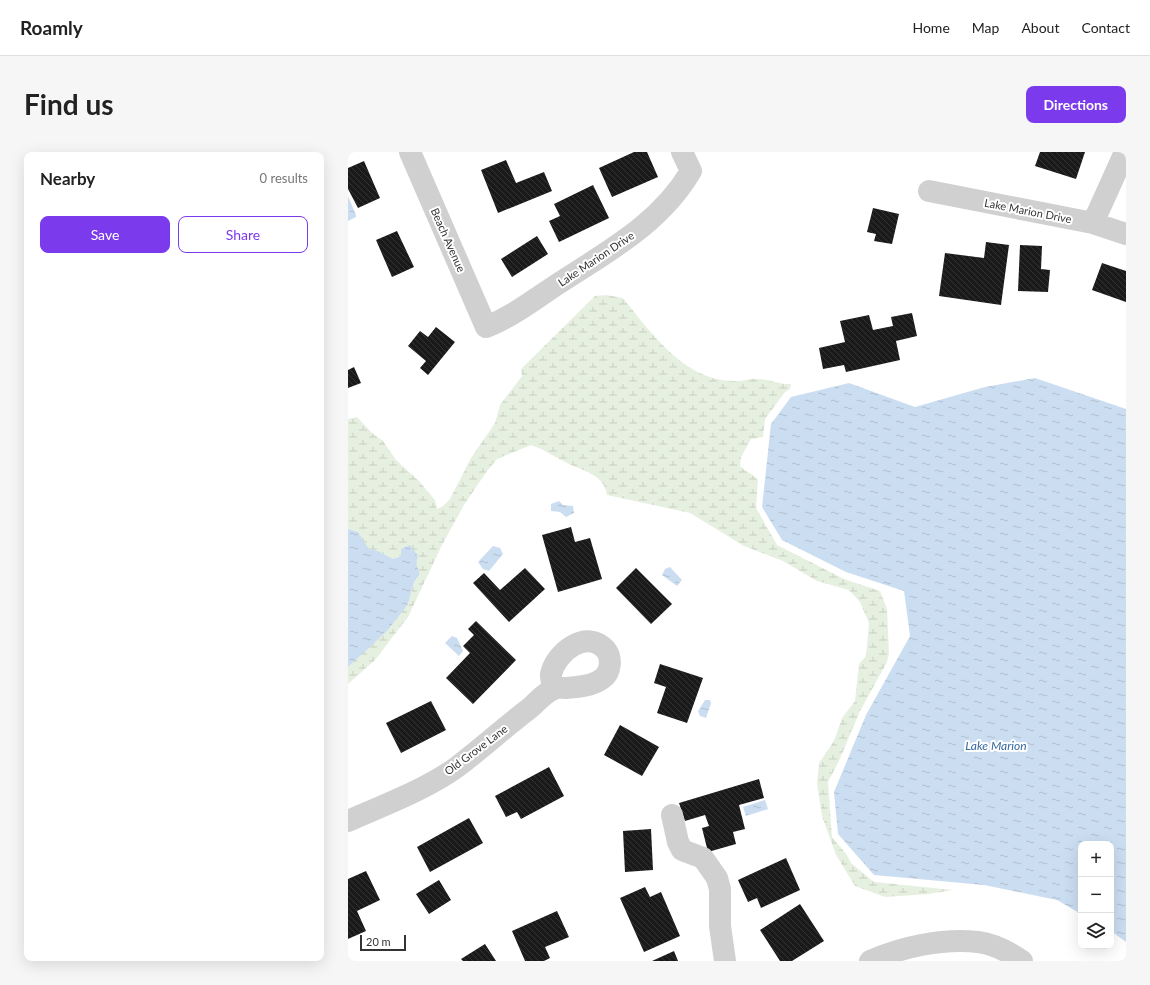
<!DOCTYPE html>
<html lang="en">
<head>
<meta charset="utf-8">
<style>
	body { margin:0; font-family:Lato,sans-serif; background:#f6f6f6; color:#222 }
	.controls { position:absolute; right:12px; bottom:12px; display:grid; overflow:hidden; border-radius:8px; box-shadow:0 4px 16px #0002 }
	.controls button { width:36px; height:36px; display:grid; place-items:center; padding:0; border:0; border-bottom:1px solid #e0e0e0; background:#fff; color:#222; font:20px sans-serif }
	.scale { position:absolute; left:12px; bottom:10px; width:46px; box-sizing:border-box; padding-left:4px; border:2px solid #333; border-top:0; font-size:11px; line-height:14px; white-space:nowrap; color:#333; -webkit-text-stroke:3px #fff; paint-order:stroke }
	.list { margin:0; padding:0; list-style:none }
	h2 { display:flex; justify-content:space-between; align-items:center; height:52px; margin:0; padding:0 16px; font-size:17px }
	h2 small { font-size:13px; font-weight:400; color:#767676 }
	.actions { display:flex; gap:8px; padding:12px 16px }
	.actions a { flex:1; padding:9px 0; border:1px solid #7c3aed; border-radius:8px; text-align:center; font-size:14px; color:#7c3aed }
	.actions .main { background:#7c3aed; color:#fff }
	.icon { flex:none; width:22px; height:22px; fill:none; stroke:currentColor; stroke-width:2; stroke-linecap:round; stroke-linejoin:round }
	.map { position:relative; flex:none; width:778px; height:809px; overflow:hidden; border-radius:8px }
	header { display:flex; align-items:center; gap:24px; box-sizing:border-box; height:56px; padding:0 20px; background:#fff; border-bottom:1px solid #e0e0e0 }
	header strong { font-size:19px }
	nav { display:flex; gap:22px; margin-inline-start:auto; font-size:14px }
	.intro { display:flex; align-items:center; justify-content:space-between; box-sizing:border-box; height:96px; padding:0 24px }
	h1 { margin:0; font-size:28px }
	.button { padding:10px 18px; border-radius:8px; background:#7c3aed; color:#fff; font-size:14px; font-weight:700 }
	main { display:flex; gap:24px; padding:0 24px }
	aside { flex:1; background:#fff; border-radius:8px; box-shadow:0 4px 16px #0002 }
	.map>svg:first-child { display:block }
</style>
</head>
<body>
<header>
<strong>Roamly</strong>
<nav><a>Home</a><a>Map</a><a>About</a><a>Contact</a></nav>
</header>
<div class="intro"><h1>Find us</h1><a class="button">Directions</a></div>
<main>
<aside>
<h2>Nearby<small>0 results</small></h2>
<ul class="list">
</ul>
<div class="actions"><a class="main">Save</a><a>Share</a></div>
</aside>
<div class="map">
<svg width="778" height="809" viewBox="0 0 778 809">
	<defs>
		<pattern id="wetland-marsh" width="20" height="14" patternUnits="userSpaceOnUse"><rect width="20" height="14" fill="#e6f0e0"/><path d="M1 5h8M5 5V1M11 12h8M15 12V8" fill="none" stroke="#c6cec1"/></pattern>
		<pattern id="water-ripples" width="26" height="14" patternUnits="userSpaceOnUse"><rect width="26" height="14" fill="#cbddf1"/><path d="M2 4q2-2 4 0t4 0M15 11q2-2 4 0t4 0" fill="none" stroke="#afbecf"/></pattern>
		<pattern id="building-back-hatch" width="6" height="6" patternUnits="userSpaceOnUse"><rect width="6" height="6" fill="#1a1a1a"/><path d="M-1 5l2 2M0 0l6 6M5-1l2 2" fill="none" stroke="#333"/></pattern>
	</defs>
	<rect width="100%" height="100%" fill="#fff"/>
	<path fill="url(#wetland-marsh)" d="M258 143 275 146C303 181 337 229 386 229 394 230 402 226 410 227 421 227 432 233 443 232L442 237 437 240 417 267 415 285 403 287 393 305 392 314C398 320 405 322 410 328L408 356 429 393 496 427 532 439 539 457 541 501 539 510 512 559 491 609 480 630 484 685 499 703 503 711 526 730 605 738 581 742 537 745 507 734 488 703 474 664 469 632 471 611 486 589 494 566 507 549 511 512 518 504 521 471 512 450 501 438 469 429 435 409 396 394 342 361 259 343C256 321 233 319 217 310 205 304 195 297 183 293L149 307 139 319 116 353 94 393 60 465 27 508 0 532V515L60 452 66 430 72 422 68 411 53 404 45 407 30 399 20 397 10 380 0 377V267L9 265 24 281 35 289 48 308 71 329 87 348 89 357 95 354 102 347 123 306 147 271 152 253 174 224 173 217 247 144Z"/>
	<path fill="url(#water-ripples)" d="M0 44 8 63V65L0 69Z
		M687 226 778 257V790L763 779V692H733V762L709 748 636 733 526 723 490 682 486 640 518 563 562 484 556 439 498 420 434 388 414 355 423 272 443 245 501 231 567 255 637 235Z
		M211 349 215 353 225 354 226 361 218 365 212 360 203 359V352Z
		M0 377 10 380 21 397 30 399 45 407 53 404V397L62 393 70 404 68 411 72 422 66 430 60 452 39 479 0 515Z
		M145 394 152 396 155 402 141 419 135 417 130 410Z
		M322 415 334 428 329 434 314 423 317 417Z
		M104 484 109 486 115 499 111 504 97 491Z
		M357 548H362L363 551 358 566 352 564 350 559Z
		M417 648 420 657 398 664 395 655Z"/>
	<path fill="url(#building-back-hatch)" d="M286 0H299L310 25 264 45 251 16Z
		M692 0H737L728 27 687 14Z
		M158 8 168 31 196 20 204 39 150 61 133 18Z
		M16 9 32 46 10 56 0 37V16Z
		M245 33 261 66 211 90 201 69 212 64 206 52Z
		M525 56 551 62 544 92 526 89 528 82 519 80Z
		M49 79 66 115 44 125 28 88Z
		M189 84 200 102 164 125 153 107Z
		M638 90 661 93 653 153 591 144 597 101 636 106Z
		M672 93 694 94 693 117 702 118 700 140 670 139Z
		M754 111 778 119V150L744 138Z
		M564 161 569 184 548 189 552 208 498 220 496 213 475 217 471 196 497 190 492 169 521 163 525 178 545 174 543 165Z
		M88 175 107 190 80 223 72 216 78 209 60 194 72 179 80 185Z
		M6 215 13 231 0 236V218Z
		M223 375 227 390 242 386 254 427 210 440 194 383Z
		M177 416 197 437 161 470 125 431 136 421 152 438Z
		M288 416 324 452 303 472 268 436Z
		M128 469 168 508 125 552 98 526 122 501 115 494 126 483 120 477Z
		M312 512 355 526 339 571 309 561 318 535 306 531Z
		M83 549 98 578 53 601 38 571Z
		M272 573 311 595 294 624 256 603Z
		M201 615 216 644 173 667 169 660 158 665 147 644Z
		M411 627 416 646 391 653 397 677 385 680 388 692 360 700 354 676 361 674 357 663 337 669 331 651Z
		M121 666 135 691 82 720 69 695Z
		M303 677 305 718 277 720 275 679Z
		M438 706 452 738 413 756 409 746 400 750 390 728Z
		M18 719 32 748 9 759 18 779 0 787V727Z
		M91 728 103 748 81 762 68 742Z
		M297 735 302 745 313 740 332 784 296 800 272 746Z
		M452 752 476 789 444 809H432L412 778Z
		M209 759 221 785 197 795 202 806 196 809H177L164 779Z
		M137 792 148 809H115L113 807Z
		M326 799 330 809H304Z"/>
	<g fill="none" stroke-linecap="round" stroke-linejoin="round">
		<path stroke="#d0d0d0" stroke-width="22" d="M62 0 138 175C168 163 189 145 216 128 264 97 313 70 343 19L334 0
			M581 39 745 71 778 82
			M745 71 777 0
			M324 663 330 690 334 698 355 706 369 726 372 737V774L377 809
			M0 669C34 654 79 637 109 615 134 596 157 575 182 556 189 550 197 540 206 537 209 535 214 536 218 536 231 535 245 534 255 526 263 520 264 506 258 498 239 476 208 500 203 522 202 526 205 532 206 536
			M522 809C554 795 594 786 630 790 646 792 661 800 674 809"/>
	</g>
	<g text-anchor="middle" stroke-width="4" stroke-linejoin="round" paint-order="stroke">
		<g font-size="11" fill="#333" stroke="#fff">
			<text transform="translate(680 59) rotate(11)" y="4">Lake Marion Drive</text>
			<text transform="translate(100 88) rotate(66)" y="4">Beach Avenue</text>
			<text transform="translate(248 107) rotate(-34)" y="4">Lake Marion Drive</text>
			<text transform="translate(128 598) rotate(-37)" y="4">Old Grove Lane</text>
		</g>
		<g font-size="12" font-style="italic" fill="#36689f" stroke="#fff">
			<text x="648" y="598">Lake Marion</text>
		</g>
	</g>
</svg>
<div class="controls">
<button>+</button>
<button>−</button>
<button><svg class="icon" aria-label="layers" viewBox="0 0 24 24"><path d="M12 4l9 5-9 5-9-5zM3 14l9 5 9-5"/></svg></button>
</div>
<div class="scale">20 m</div>
</div>
</main>
</body>
</html>
